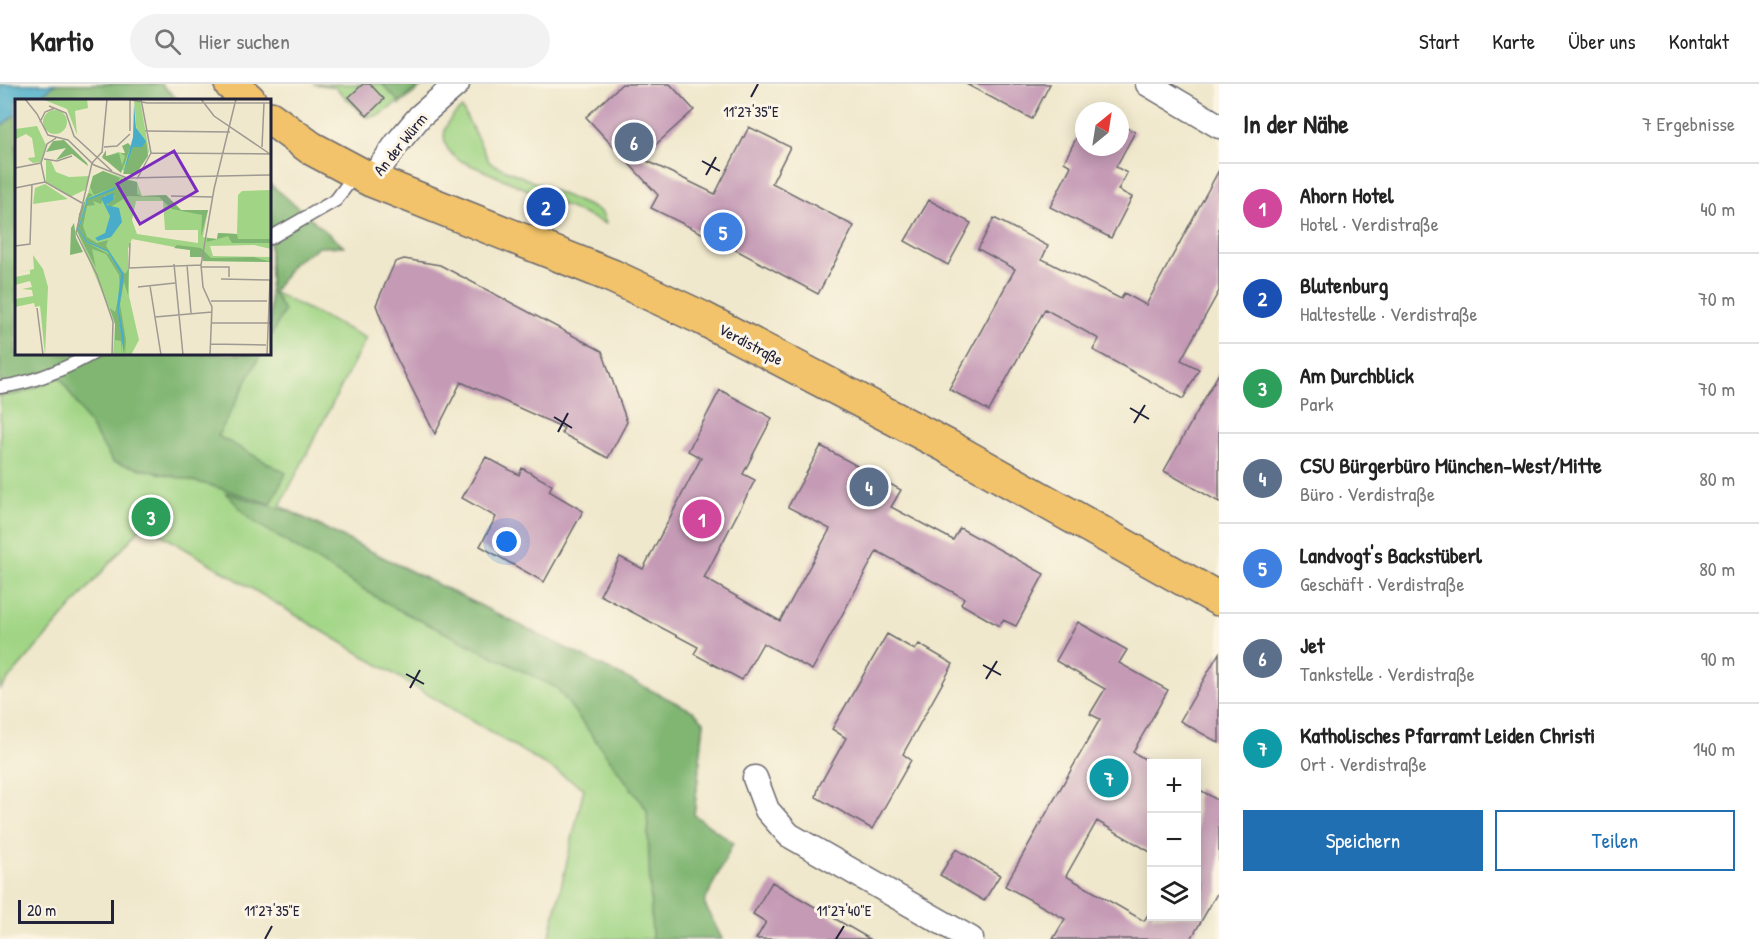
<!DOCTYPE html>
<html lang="de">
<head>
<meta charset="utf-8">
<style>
	body { margin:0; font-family:"Patrick Hand",sans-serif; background:#f2f2f2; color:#222 }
	.controls { position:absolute; right:18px; bottom:18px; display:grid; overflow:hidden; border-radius:0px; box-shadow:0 3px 15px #0003 }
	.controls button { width:54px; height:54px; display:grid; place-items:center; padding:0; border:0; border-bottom:2px solid #e0e0e0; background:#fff; color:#222; font:30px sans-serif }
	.compass { position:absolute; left:1075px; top:18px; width:54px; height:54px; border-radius:50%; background:#fff; box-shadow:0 3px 15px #0003; rotate:30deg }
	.scale { position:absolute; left:18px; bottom:15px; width:96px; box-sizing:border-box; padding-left:6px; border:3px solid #22223b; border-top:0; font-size:16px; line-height:21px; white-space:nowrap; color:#22223b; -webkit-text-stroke:4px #fcf5e5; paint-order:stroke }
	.you { position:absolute; left:507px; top:458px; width:21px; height:21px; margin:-15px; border:4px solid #fff; border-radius:50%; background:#1a73e8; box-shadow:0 0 0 9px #1a73e833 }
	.badge { display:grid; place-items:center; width:39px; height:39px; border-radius:50%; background:#1f6fb2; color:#fff; font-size:20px; font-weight:700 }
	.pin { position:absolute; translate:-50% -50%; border:3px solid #fff; box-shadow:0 2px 6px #0006 }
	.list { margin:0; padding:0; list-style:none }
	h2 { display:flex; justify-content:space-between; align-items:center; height:78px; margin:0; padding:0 24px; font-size:26px }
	h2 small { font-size:20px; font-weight:400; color:#767676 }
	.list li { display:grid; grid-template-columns:39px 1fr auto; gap:18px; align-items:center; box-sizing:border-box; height:90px; padding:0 24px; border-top:2px solid #e0e0e0 }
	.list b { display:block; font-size:22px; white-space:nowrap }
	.list p { margin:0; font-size:20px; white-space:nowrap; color:#767676 }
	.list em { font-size:20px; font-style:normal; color:#767676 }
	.actions { display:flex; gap:12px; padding:18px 24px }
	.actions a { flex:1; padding:14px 0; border:2px solid #1f6fb2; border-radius:0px; text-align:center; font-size:21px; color:#1f6fb2 }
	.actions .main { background:#1f6fb2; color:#fff }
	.icon { flex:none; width:33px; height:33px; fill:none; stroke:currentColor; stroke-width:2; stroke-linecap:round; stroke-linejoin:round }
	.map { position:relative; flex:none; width:1219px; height:855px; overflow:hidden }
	header { display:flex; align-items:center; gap:36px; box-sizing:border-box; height:84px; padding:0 30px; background:#fff; border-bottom:2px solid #e0e0e0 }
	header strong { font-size:28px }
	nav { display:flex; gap:33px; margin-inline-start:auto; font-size:21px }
	.search { width:420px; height:54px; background:#f2f2f2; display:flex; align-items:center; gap:15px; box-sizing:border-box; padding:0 21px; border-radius:33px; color:#767676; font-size:22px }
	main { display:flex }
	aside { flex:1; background:#fff }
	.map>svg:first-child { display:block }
</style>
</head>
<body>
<header>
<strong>Kartio</strong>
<div class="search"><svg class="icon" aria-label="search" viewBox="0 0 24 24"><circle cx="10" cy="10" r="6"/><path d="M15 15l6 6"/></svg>Hier suchen</div>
<nav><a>Start</a><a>Karte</a><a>Über uns</a><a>Kontakt</a></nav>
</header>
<main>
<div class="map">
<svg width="1219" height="855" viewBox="0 0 1219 855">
	<rect width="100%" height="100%" fill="#fcf5e5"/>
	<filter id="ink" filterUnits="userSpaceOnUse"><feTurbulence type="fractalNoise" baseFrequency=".0167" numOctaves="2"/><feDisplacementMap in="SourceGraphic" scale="12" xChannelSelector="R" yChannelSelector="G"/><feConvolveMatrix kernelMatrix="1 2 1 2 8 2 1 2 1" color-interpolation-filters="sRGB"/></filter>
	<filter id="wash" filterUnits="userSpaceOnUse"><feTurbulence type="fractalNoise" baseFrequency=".008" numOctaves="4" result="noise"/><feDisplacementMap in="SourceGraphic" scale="24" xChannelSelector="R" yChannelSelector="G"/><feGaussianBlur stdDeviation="1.35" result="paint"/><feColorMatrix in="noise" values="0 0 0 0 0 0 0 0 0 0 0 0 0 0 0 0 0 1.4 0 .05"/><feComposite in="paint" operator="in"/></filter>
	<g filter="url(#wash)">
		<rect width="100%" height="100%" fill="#f0e8cc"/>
		<path fill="#a1d585" stroke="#627c60" stroke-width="1.5" d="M0 0H161L178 16H16V270H270V100L343 162 319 163 294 178 273 208 366 254 280 422 693 627 704 638 694 731 733 759 704 819 722 855H549L584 704 144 440 0 605Z
			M313 0H425L399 21 397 19C387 26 379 34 366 33L335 3Z
			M462 24 490 79 598 126 603 131 606 140 459 76C437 61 441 39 462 24Z"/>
		<path fill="#80b672" stroke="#516c56" stroke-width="1.5" d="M56 0H161L178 16H34Z
			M382 0H422L399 18Z
			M16 30V270H261L218 352 286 389 271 420 209 401 113 378 60 293 19 310 0 312V43Z
			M270 100 343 162 319 163 294 178 273 208 284 227 270 254Z
			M226 409 289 427 693 627 704 638 694 731 733 759 704 819 722 855H652L647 726 557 604 389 521 251 436Z"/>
		<path fill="#49acc9" stroke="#366782" stroke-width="1.5" d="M4 0H56L34 16H16V30L0 43V3Z"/>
		<g id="blocks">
			<path fill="#c49ab5" d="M363 0H370L384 15 367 32 349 13Z
				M622 0H670L694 26 641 74 715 110 749 43 790 63 772 99 854 142 818 210 738 167 651 124 658 111 586 33Z
				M966 0H1050L1032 35Z
				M1084 39V63H1120V41L1135 48 1116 83 1127 89 1118 106 1132 113 1111 154 1050 123 1071 82 1064 78Z
				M1219 86V207L1181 276 1199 285 1183 315 1093 266 1099 255 1045 225 989 327 949 305 1015 185 978 165 994 134 1048 162 1042 175 1121 215 1124 209 1146 221Z
				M929 116 971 139 948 181 905 157Z
				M404 175 440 181 602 267 627 338 608 374 561 349 564 344 461 298 435 350 393 267 376 221 395 178Z
				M1219 289V418L1164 387Z
				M720 306 772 334 743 390 755 396 704 494 780 537 830 445 788 423 821 362 901 406 891 423 953 456 960 444 1044 490 1016 542 1003 536 999 542 982 532 961 520 964 514 877 467 812 586 763 559 742 596 694 570 698 563 600 511 620 473 643 485 701 374 688 367Z
				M486 373 519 391 522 384 552 401 549 407 583 427 544 498 480 462 496 433 462 414Z
				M1078 538 1127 566 1119 579 1168 606 1133 668 1153 680 1152 769 1097 737 1066 792 1144 837 1152 824V832H1197V704L1219 717V806L1191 855H1053L1065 835 1005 802 1100 635 1090 630 1105 605 1056 577Z
				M887 550 915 566 919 560 953 580 903 670 911 676 872 745 816 713 819 702 846 654 832 645Z
				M1219 569V659L1180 637Z
				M956 765 1000 791 984 817 940 791Z
				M772 798 870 855H756L766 838 753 830Z"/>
		</g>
	</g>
	<g filter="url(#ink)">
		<use href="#blocks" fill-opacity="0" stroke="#6a676e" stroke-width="1.5"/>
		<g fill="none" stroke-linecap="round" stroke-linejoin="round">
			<defs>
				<path id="lane" d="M270 154 336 116 356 89
					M0 303C33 299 63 286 92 270"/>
				<path id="street" d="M1148 0 1219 42
					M371 96 398 58 420 32 457 0
					M755 694 767 726 789 751 971 855"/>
				<path id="primary" d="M231 0 249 16
					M270 34 311 64 371 96 612 192 702 234 947 362 1219 515"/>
			</defs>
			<use href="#lane" stroke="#6a676e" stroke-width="15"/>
			<use href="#street" stroke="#6a676e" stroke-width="27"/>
			<use href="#primary" stroke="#6a676e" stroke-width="36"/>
			<use href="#lane" stroke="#fff" stroke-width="12"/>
			<use href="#street" stroke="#fff" stroke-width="24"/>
			<use href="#primary" stroke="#f2c36a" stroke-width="33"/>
		</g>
	</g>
	<path fill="none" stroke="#22223b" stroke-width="2" d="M751 13 758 0M702 77 720 87M706 91 716 73M1130 324 1149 335M554 333 572 344M1134 339 1145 321M558 348 568 329M983 581 1001 591M406 590 424 600M986 595 997 577M410 604 420 586M265 855 272 842M836 855 844 842"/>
	<g text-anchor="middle" stroke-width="6" stroke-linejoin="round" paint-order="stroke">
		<g font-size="16" fill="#22223b" stroke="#fcf5e5">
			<text transform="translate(400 60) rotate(-51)" y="6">An der Würm</text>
			<text transform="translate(751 260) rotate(28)" y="6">Verdistraße</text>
		</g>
	</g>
	<g transform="translate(15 15)">
		<rect width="256" height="256" fill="#f0e8cc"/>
		<path d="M27 0H72L73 9 60 12 62 36 52 10ZM119 0H125L134 53 118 77 87 59 103 53 113 55 122 37ZM28 23a12 12 0 1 1 24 0a12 12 0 1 1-24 0ZM22 27 31 46 26 63 18 64 14 61 13 59 20 58 17 39 11 35 1 40 0 45V30ZM31 61 36 62 41 73 54 78 74 77 70 91 55 98 31 83ZM88 72 122 83 127 97 151 96 166 111H193L188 138 202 140 203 134 222 135 223 96 227 92 256 91V150L239 146 195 147 198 157 256 158V163L188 162V158H175V151L117 140 113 150 114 197 124 241 116 256H98L100 225 62 132 78 77ZM121 102H148L150 131H183V144L122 135 117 121ZM30 85 53 100 18 105 20 89ZM18 156 28 170 33 188 30 256 25 207 20 208 19 204 0 208V200L18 197 17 191 7 190 17 188 15 182 0 186V178L15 175V171L0 174 19 170Z" fill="#a1d585" fill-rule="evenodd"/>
		<path d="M49 41 72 64 73 67 57 55 41 61 51 49 31 53 38 42ZM131 42 133 57 121 75H108L118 48ZM113 44 116 47 106 74 87 58 91 51V57L104 54 107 66 110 57 106 54H110L107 47ZM88 72 105 79 100 88 79 96 75 88 78 77ZM106 80 122 83V95L126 97 151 96 166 111H193L186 138 187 116 157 110 144 98 113 97 94 109 92 104 100 97H89L86 105 78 102 80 106 72 107 68 127 72 138 82 144 93 141 91 147 110 175 114 169 113 196 109 183 105 205 111 241 110 256 104 211 108 173 95 153 72 142 64 130 73 101 103 87ZM75 94 78 96 71 101 63 130 71 143 94 155 106 175 105 191 104 176 91 155 77 150 81 169 62 132 64 115 73 95ZM59 124 61 139 68 153 55 156 56 129ZM203 134 222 135 223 140H256L257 144H217L213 137 192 143V139L202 140ZM162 146 186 149 196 159 239 158 256 163 188 162V158H175V151L159 149ZM105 193 102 207 107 239V256L106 242 100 241V225L95 209 100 213Z" fill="#80b672"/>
		<path d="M119 5 121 29 131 42 127 48H118L108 75 118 38ZM106 80 99 91 73 101 64 130 72 142 94 152 109 175 104 211 109 238V256L102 207 106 175 93 153 71 143 63 130 72 100 100 88ZM99 94 98 101 91 106 104 109 107 123 96 138 83 142 80 139 90 134 95 117 86 99Z" fill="#49acc9"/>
		<path fill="none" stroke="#9e9992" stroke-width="1.5" d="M10 0 22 15M112 0 132 4H257M186 0 199 17 255 55M115 1V32M34 7 51 14 59 37 97 72M22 15 33 36 53 41 79 66 112 79 257 76M25 23 30 13 40 9M130 32 215 33M41 39 32 45 26 64 30 83 67 104M89 48 102 47 115 35M247 48 249 4M87 53 77 64 61 134 82 176 98 223 97 256M87 54 92 0M136 54 257 55M29 60 42 62 57 57M0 69 26 64M122 80 136 54 126 0M0 89 30 83M156 97 197 98M115 144 114 169 186 166M0 147 15 145 17 85M159 165 168 256M172 166 176 214M186 168H214V178M206 180 255 181M135 187 146 256M123 188 160 184M196 202H252M22 209 28 256M140 218 197 213M196 224H257M195 245 251 246M195 256 197 208 188 188 186 166 199 90 221 0M252 256 255 181"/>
		<path fill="#7b2cbf" fill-opacity="0.15" stroke="#7b2cbf" stroke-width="3" d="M159 52 182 92 125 125 102 85Z"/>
		<rect width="256" height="256" fill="none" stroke="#22223b" stroke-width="3"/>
	</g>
	<g font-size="15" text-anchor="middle" fill="#22223b" stroke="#fcf5e5" stroke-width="6" stroke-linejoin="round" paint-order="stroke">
		<text x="751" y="33">11°27'35"E</text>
		<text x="272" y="832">11°27'35"E</text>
		<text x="844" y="832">11°27'40"E</text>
	</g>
</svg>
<div class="controls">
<button>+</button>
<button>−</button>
<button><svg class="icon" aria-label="layers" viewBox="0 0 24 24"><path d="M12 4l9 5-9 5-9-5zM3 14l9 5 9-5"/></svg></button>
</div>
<svg class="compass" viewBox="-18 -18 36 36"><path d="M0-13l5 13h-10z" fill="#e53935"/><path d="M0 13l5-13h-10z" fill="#767676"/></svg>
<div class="scale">20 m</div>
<div class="you"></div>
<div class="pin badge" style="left:702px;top:435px;background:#d1479c">1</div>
<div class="pin badge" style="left:546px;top:123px;background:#1a4fb4">2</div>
<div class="pin badge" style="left:151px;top:433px;background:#2e9e5b">3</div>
<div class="pin badge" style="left:869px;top:403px;background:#5c6f8a">4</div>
<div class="pin badge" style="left:723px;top:148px;background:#3f7fe0">5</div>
<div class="pin badge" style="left:634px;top:58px;background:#5c6f8a">6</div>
<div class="pin badge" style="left:1109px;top:694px;background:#0f9aa8">7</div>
</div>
<aside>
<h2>In der Nähe<small>7 Ergebnisse</small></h2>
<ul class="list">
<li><span class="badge" style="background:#d1479c">1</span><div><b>Ahorn Hotel</b><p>Hotel · Verdistraße</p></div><em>40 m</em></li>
<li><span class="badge" style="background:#1a4fb4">2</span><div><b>Blutenburg</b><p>Haltestelle · Verdistraße</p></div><em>70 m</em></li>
<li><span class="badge" style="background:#2e9e5b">3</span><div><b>Am Durchblick</b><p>Park</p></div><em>70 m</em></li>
<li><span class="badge" style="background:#5c6f8a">4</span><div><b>CSU Bürgerbüro München-West/Mitte</b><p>Büro · Verdistraße</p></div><em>80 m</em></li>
<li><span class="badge" style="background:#3f7fe0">5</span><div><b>Landvogt's Backstüberl</b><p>Geschäft · Verdistraße</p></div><em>80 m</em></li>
<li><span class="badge" style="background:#5c6f8a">6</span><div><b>Jet</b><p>Tankstelle · Verdistraße</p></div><em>90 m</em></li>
<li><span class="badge" style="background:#0f9aa8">7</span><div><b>Katholisches Pfarramt Leiden Christi</b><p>Ort · Verdistraße</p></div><em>140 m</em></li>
</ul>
<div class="actions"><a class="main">Speichern</a><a>Teilen</a></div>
</aside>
</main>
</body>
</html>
